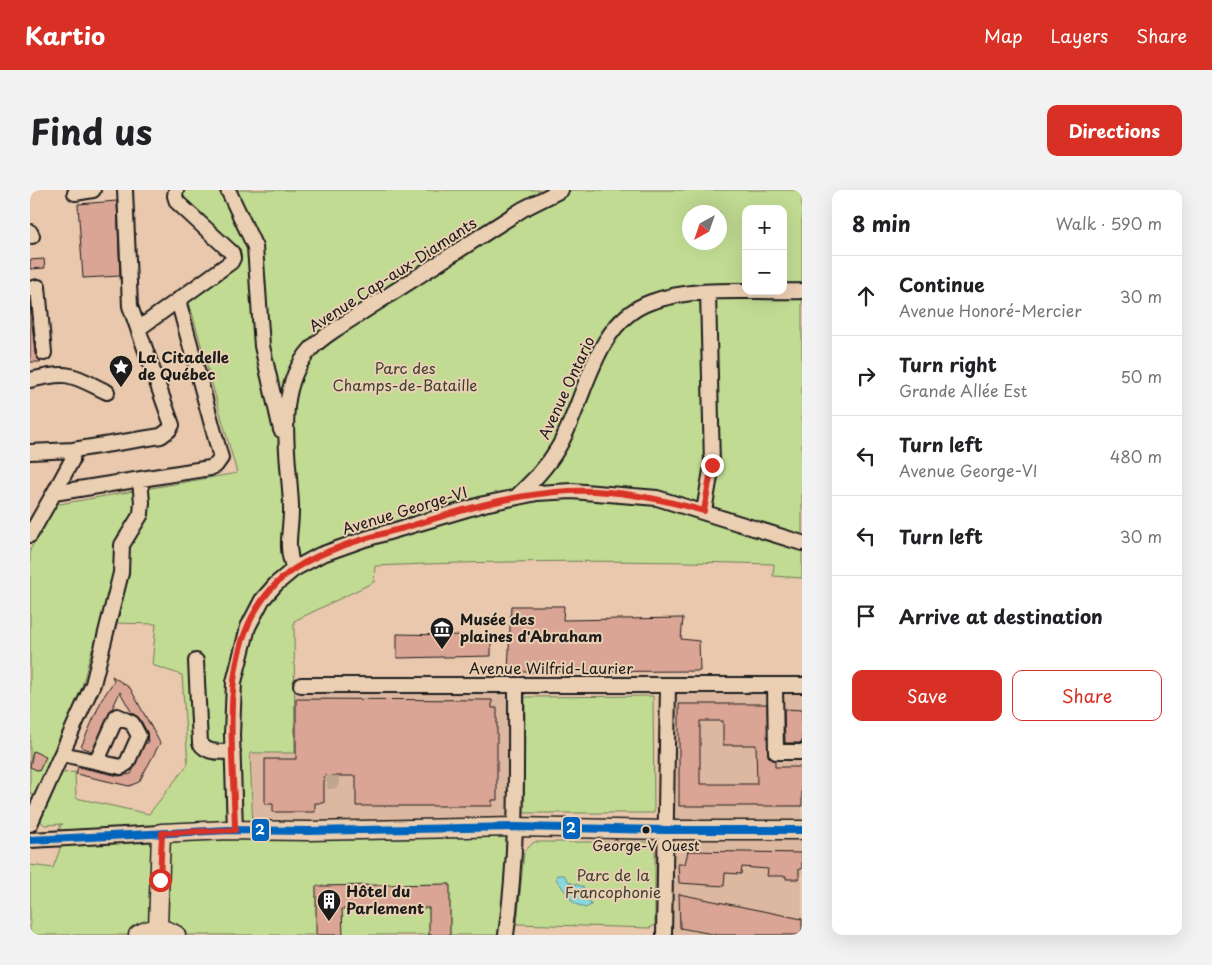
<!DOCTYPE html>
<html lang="en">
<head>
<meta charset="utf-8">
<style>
	body { margin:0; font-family:"Playpen Sans",sans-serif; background:#f2f2f2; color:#202124 }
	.controls { position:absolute; right:15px; top:15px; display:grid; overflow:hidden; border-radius:10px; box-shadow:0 5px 20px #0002 }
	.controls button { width:45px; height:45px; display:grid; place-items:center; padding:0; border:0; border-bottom:1px solid #e0e0e0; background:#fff; color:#202124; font:25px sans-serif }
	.compass { position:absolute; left:652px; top:15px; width:45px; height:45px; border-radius:50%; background:#fff; box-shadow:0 5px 20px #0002; rotate:220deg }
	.stop { position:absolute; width:15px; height:15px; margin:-11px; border:4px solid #d93025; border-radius:50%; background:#fff }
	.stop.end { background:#d93025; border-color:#fff; box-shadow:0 1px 5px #0008 }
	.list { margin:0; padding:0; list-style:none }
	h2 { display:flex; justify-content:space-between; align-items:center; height:65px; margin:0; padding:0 20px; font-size:21px }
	h2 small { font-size:16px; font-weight:400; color:#757577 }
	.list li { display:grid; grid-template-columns:32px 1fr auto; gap:15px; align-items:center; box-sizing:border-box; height:80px; padding:0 20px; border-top:1px solid #e0e0e0 }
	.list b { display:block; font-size:19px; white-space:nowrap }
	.list p { margin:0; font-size:16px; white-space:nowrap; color:#757577 }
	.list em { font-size:16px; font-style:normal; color:#757577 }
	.actions { display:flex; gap:10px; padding:15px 20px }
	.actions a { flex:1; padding:11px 0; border:1px solid #d93025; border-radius:10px; text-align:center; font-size:18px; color:#d93025 }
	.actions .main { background:#d93025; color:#fff }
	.icon { flex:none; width:28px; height:28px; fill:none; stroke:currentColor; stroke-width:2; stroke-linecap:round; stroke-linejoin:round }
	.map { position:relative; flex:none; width:772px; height:745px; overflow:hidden; border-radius:10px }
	header { display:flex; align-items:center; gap:30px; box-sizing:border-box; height:70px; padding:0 25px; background:#d93025; color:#fff }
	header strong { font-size:24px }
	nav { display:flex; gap:28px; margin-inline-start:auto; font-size:18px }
	.intro { display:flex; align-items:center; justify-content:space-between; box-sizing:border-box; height:120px; padding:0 30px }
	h1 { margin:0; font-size:35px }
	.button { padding:12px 22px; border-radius:10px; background:#d93025; color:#fff; font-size:18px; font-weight:700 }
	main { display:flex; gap:30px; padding:0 30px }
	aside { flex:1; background:#fff; border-radius:10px; box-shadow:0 5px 20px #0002 }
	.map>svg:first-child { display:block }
</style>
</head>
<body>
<header>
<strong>Kartio</strong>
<nav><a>Map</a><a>Layers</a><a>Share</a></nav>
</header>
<div class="intro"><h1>Find us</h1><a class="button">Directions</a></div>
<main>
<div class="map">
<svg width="772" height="745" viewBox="0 0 772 745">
	<rect width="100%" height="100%" fill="#e9c8ad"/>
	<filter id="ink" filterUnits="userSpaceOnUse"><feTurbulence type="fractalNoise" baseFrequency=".02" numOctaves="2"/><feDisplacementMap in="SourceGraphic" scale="10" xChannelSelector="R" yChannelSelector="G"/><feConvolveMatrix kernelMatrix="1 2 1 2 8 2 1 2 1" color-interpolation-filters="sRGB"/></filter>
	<g filter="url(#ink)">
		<path fill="#ddb8a0" d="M772 488V745H634L638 495 745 496Z
			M265 495H486V637L223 640 220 563H265Z"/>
		<path fill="#c1db92" stroke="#6e7c57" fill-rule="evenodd" d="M154 0H772V388L743 386 744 374C611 370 478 370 345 376L344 392 264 431 265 563H220L223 640 486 637 476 745H0V675L23 678 30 659V635L33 634 15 635 9 630 31 583 45 582 46 608 119 624 158 574 152 485 122 475 126 434 85 433 79 459H62L46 519 6 606 0 603V360L24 315 207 283 159 112 205 79C212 71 212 66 208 57L153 8ZM716 19H753V101H716ZM660 22H690V52H660Z
			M623 506 624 623H494L495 507Z
			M504 652H625V735L620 738 487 734 494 662Z"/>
		<path fill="#88d9df" stroke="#5d8d91" d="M527 685H534L539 692 553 697 561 715 555 718 544 713 526 689Z"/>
		<path fill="#dba595" stroke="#1c1c1c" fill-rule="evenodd" d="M87 11 90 86 53 88 48 14Z
			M14 69 15 78 0 79V70Z
			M0 112 5 164 11 172H0Z
			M481 416H534L533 430 653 428 651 449 669 451 670 481 478 482Z
			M367 444 461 446V466L367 468Z
			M82 486 100 498 130 553 109 592 99 596 46 584 48 577 89 586 101 584 115 553H118L117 542 110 529 102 523 90 502 62 561 51 557 72 509 84 491Z
			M266 509 462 510V518H467V610H462V616H326V586H294V613H285V622H243V614H235V569H266Z
			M649 514H737L738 566 745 571V577H772V616H649ZM670 531H693V555H726L727 594H670Z
			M754 519 772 520V553H755Z
			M3 561 16 567 9 581 0 577Z
			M658 661 772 663V679H769V689H756V686H737L738 679 712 677 711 684 695 683 694 696 649 693 648 674H655Z
			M420 694V745H399V718L312 719 313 745H286V696Z
			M649 704 772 729V745H688L650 738Z"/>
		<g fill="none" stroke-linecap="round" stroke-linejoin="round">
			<path stroke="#c0a690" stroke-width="14" stroke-dasharray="14 7" stroke-linecap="butt" d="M297 592H302V586"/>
			<defs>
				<path id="minor" d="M198 0 225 57 232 156 251 240
					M45 3 63 0
					M0 42 2 46
					M0 99 8 97 14 163
					M108 139 201 72 203 68 202 63 147 12 145 6 146 0
					M0 190C41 180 41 185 77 202
					M0 262 43 260 131 246 139 240 142 235 100 116 95 0
					M24 303 42 270 43 260
					M487 306C503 291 517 277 528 258 556 211 563 132 621 112 669 95 723 103 772 101
					M674 321 682 275 678 102
					M0 345 24 303 180 278 186 275 191 268 148 110
					M264 379C254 355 262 340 261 315 259 265 243 200 281 159 289 150 299 144 309 137L493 19 531 0
					M166 471 170 553C177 564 191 562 203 561
					M271 495H772
					M745 496 746 562H772
					M32 564 91 577 97 573 109 546 102 533 87 526 67 571
					M0 634 63 494 91 383 92 355 111 324 112 312 110 290
					M205 640 202 545 204 492 218 437 232 410 246 394 264 379 290 365 335 349 454 314 507 303 542 301 627 308 772 353
					M0 650 131 643
					M476 745C488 662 486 579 486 495
					M634 745 638 495"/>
				<path id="major" d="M128 738 131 643 199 640 279 641 486 637 635 640H772
					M108 745C121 737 133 737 146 745"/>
			</defs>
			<use href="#minor" stroke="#1c1c1c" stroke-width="18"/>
			<use href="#major" stroke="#1c1c1c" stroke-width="21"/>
			<use href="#minor" stroke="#ebcfb2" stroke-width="14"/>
			<use href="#major" stroke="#ebcfb2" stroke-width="18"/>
			<defs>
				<path id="bus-1" d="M0 650 199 640 279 641 486 637 635 640H772"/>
			</defs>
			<use href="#bus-1" stroke="#ebcfb2" stroke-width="11"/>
			<use href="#bus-1" stroke="#0065bd" stroke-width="8"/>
		</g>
	</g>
	<g fill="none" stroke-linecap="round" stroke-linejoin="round" filter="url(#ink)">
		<path stroke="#d93025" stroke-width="6" d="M130 690 132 643 205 640C204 575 191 486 222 427 232 408 246 391 264 379 296 358 337 348 374 338 428 321 482 304 539 301 582 299 632 309 674 321L682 275"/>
	</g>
	<defs>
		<symbol id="sight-pin" viewBox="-11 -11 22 30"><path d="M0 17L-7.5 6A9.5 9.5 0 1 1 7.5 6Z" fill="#1c1c1c" stroke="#ebcfb2"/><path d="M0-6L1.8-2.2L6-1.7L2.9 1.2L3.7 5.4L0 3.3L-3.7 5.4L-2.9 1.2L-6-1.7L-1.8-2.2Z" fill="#fff"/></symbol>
		<symbol id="museum-pin" viewBox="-11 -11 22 30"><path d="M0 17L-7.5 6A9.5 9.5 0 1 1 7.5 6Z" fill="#1c1c1c" stroke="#ebcfb2"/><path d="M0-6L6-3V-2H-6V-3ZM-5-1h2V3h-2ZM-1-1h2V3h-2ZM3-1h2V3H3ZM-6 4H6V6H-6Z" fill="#fff"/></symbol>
		<symbol id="building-pin" viewBox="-11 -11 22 30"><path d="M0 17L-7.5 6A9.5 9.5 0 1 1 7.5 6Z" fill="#1c1c1c" stroke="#ebcfb2"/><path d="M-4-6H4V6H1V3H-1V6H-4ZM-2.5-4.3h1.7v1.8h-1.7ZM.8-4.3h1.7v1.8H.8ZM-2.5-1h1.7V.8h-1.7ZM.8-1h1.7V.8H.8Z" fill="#fff"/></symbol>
	</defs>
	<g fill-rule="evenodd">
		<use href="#sight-pin" x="77" y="163" width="28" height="38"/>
		<use href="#museum-pin" x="398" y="425" width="28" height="38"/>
		<use href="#building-pin" x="285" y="697" width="28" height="38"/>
	</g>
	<circle fill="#1c1c1c" stroke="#ebcfb2" stroke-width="2" cx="616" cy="640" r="4.5"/>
	<g text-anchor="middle" stroke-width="4" stroke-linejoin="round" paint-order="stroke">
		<g font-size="14" fill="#1c1c1c" stroke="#ebcfb2">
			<text x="616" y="661">George-V Ouest</text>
		</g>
		<g font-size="15" fill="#1c1c1c" stroke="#ebcfb2">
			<text transform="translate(363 85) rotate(-33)" y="5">Avenue Cap-aux-Diamants</text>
			<text transform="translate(537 198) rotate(-65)" y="5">Avenue Ontario</text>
			<text transform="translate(375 321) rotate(-17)" y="5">Avenue George-VI</text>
			<text x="521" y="484">Avenue Wilfrid-Laurier</text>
		</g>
		<g font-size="15" font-weight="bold" fill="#1c1c1c" stroke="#ebcfb2" text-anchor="start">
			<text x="108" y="173">La Citadelle<tspan x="108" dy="17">de Québec</tspan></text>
			<text x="430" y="435">Musée des<tspan x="430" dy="17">plaines d'Abraham</tspan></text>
			<text x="316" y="707">Hôtel du<tspan x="316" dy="17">Parlement</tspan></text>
		</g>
		<g font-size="15" fill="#3d4234" stroke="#ebcfb2">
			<text x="375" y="184">Parc des<tspan x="375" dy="17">Champs-de-Bataille</tspan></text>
			<text x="583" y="691">Parc de la<tspan x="583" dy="17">Francophonie</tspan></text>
		</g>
	</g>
	<g stroke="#ebcfb2" stroke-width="2">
		<rect x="532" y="626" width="19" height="24" rx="5" fill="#0065bd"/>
		<rect x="221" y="628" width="19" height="24" rx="5" fill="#0065bd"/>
	</g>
	<g font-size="14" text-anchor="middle" font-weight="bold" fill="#fff">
		<text x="541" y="643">2</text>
		<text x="230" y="645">2</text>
	</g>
</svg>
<div class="controls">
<button>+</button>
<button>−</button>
</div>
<svg class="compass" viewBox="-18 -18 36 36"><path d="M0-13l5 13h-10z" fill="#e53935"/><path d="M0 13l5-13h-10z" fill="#757577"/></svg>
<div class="stop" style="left:130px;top:690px"></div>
<div class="stop end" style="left:682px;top:275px"></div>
</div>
<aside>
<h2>8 min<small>Walk · 590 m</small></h2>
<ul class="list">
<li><svg class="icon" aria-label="ahead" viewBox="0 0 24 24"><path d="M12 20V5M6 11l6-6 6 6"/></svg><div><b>Continue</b><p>Avenue Honoré-Mercier</p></div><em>30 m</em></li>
<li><svg class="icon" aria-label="right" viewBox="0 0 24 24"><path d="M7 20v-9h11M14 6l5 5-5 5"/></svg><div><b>Turn right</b><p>Grande Allée Est</p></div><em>50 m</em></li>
<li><svg class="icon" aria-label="left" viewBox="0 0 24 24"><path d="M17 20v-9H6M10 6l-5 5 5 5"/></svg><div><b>Turn left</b><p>Avenue George-VI</p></div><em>480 m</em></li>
<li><svg class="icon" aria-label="left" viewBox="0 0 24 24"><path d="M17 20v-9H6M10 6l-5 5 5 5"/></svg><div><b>Turn left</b></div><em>30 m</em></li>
<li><svg class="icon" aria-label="arrive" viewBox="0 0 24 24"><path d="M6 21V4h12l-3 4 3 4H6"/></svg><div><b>Arrive at destination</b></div></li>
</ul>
<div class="actions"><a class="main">Save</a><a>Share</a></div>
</aside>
</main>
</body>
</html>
